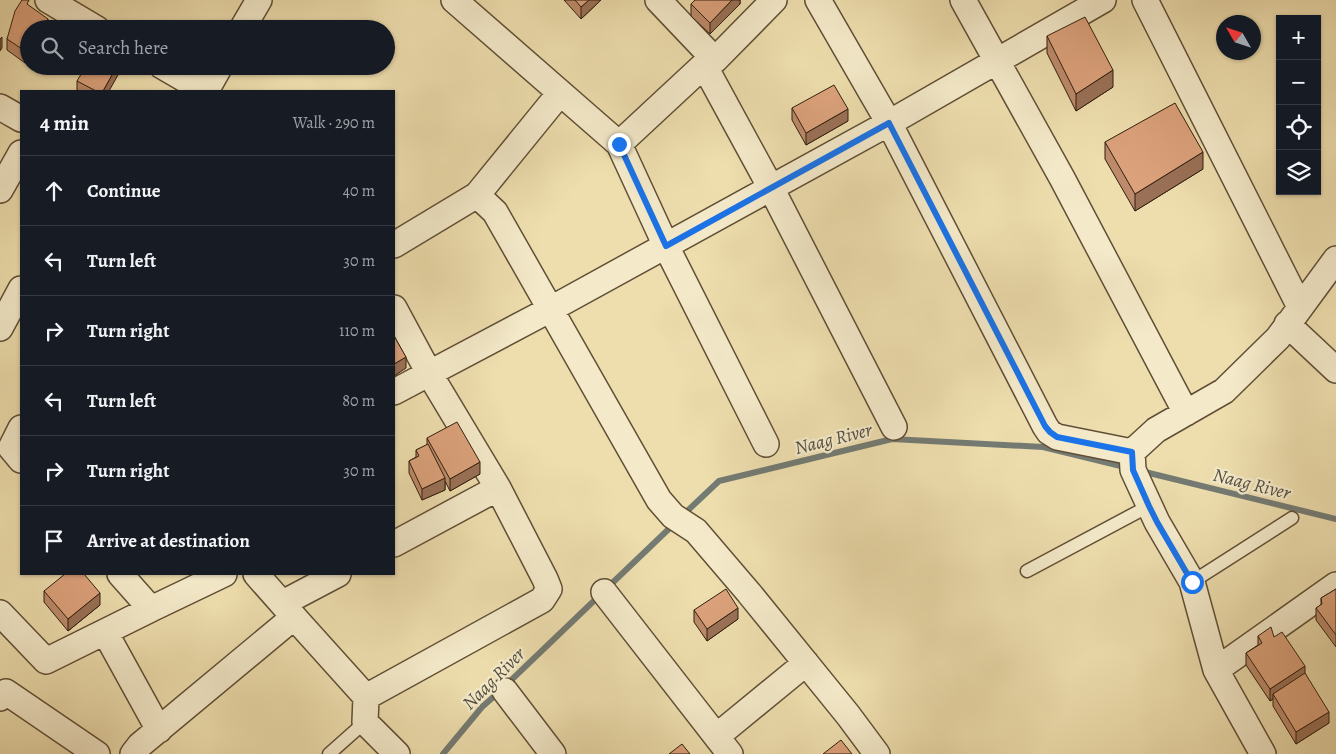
<!DOCTYPE html>
<html lang="en">
<head>
<meta charset="utf-8">
<style>
	body { margin:0; font-family:Alegreya,serif; background:#242831; color:#f1f3f6 }
	.controls { position:absolute; right:15px; top:15px; display:grid; overflow:hidden; border-radius:0px; box-shadow:0 1px 4px #0004 }
	.controls button { width:45px; height:45px; display:grid; place-items:center; padding:0; border:0; border-bottom:1px solid #363941; background:#171b24; color:#f1f3f6; font:25px sans-serif }
	.compass { position:absolute; left:1216px; top:15px; width:45px; height:45px; border-radius:50%; background:#171b24; box-shadow:0 1px 4px #0004; rotate:309deg }
	.stop { position:absolute; width:15px; height:15px; margin:-11px; border:4px solid #1a73e8; border-radius:50%; background:#fff }
	.stop.end { background:#1a73e8; border-color:#fff; box-shadow:0 1px 5px #0008 }
	.list { margin:0; padding:0; list-style:none }
	h2 { display:flex; justify-content:space-between; align-items:center; height:65px; margin:0; padding:0 20px; font-size:21px }
	h2 small { font-size:16px; font-weight:400; color:#9ea1a6 }
	.list li { display:grid; grid-template-columns:32px 1fr auto; gap:15px; align-items:center; box-sizing:border-box; height:70px; padding:0 20px; border-top:1px solid #363941 }
	.list b { display:block; font-size:19px; white-space:nowrap }
	.list em { font-size:16px; font-style:normal; color:#9ea1a6 }
	.icon { flex:none; width:28px; height:28px; fill:none; stroke:currentColor; stroke-width:2; stroke-linecap:round; stroke-linejoin:round }
	.map { position:relative; flex:none; width:1336px; height:754px; overflow:hidden }
	.search { position:absolute; background:#171b24; box-shadow:0 1px 4px #0004; left:20px; top:20px; width:375px; height:55px; display:flex; align-items:center; gap:12px; box-sizing:border-box; padding:0 18px; border-radius:28px; color:#9ea1a6; font-size:19px }
	.panel { position:absolute; background:#171b24; box-shadow:0 1px 4px #0004; left:20px; top:90px; width:375px; height:485px; border-radius:0px }
	.map>svg:first-child { display:block }
</style>
</head>
<body>
<div class="map">
<svg width="1336" height="754" viewBox="0 0 1336 754">
	<rect width="100%" height="100%" fill="#eedeae"/>
	<filter id="stains"><feTurbulence type="fractalNoise" baseFrequency=".004" numOctaves="4"/><feColorMatrix values="0 0 0 0 .2 0 0 0 0 .09 0 0 0 0 .02 0 0 0 .5 -.17"/></filter>
	<radialGradient id="worn" r=".72"><stop offset=".6" stop-color="#630" stop-opacity="0"/><stop offset="1" stop-color="#630" stop-opacity=".3"/></radialGradient>
	<g fill="none" stroke-linecap="round" stroke-linejoin="round">
		<path stroke="#747b73" stroke-width="6" d="M1141 471 1336 519
			M683 515 719 481 892 439 1043 447 1129 468
			M607 588 674 524
			M506 685 600 595
			M443 754 482 707 499 692"/>
		<defs>
			<path id="service" d="M1027 571 1149 506
				M1192 582 1292 518
				M329 754 365 722"/>
			<path id="minor" d="M48 0 97 29
				M454 0 619 144 704 65 715 60 774 0
				M658 0 715 60
				M818 0 889 123 1045 426 1049 432 1057 437 1132 452
				M963 0 1062 178 1186 413
				M1145 0 1300 307
				M242 29 259 0
				M704 65 771 188 894 427
				M162 66 205 91
				M206 91 220 66
				M0 107 21 119
				M619 144 666 246 766 444
				M0 190 21 153
				M477 195 560 93
				M394 245 477 195 495 212 659 500 673 516 696 531 749 593 848 715 877 754
				M1287 324 1336 370
				M0 328 21 289
				M394 392 549 310 889 123 1103 0
				M21 428 11 448 21 460
				M394 544 498 488
				M604 592 730 754
				M283 603 338 574
				M151 609 224 574
				M0 613 46 661 151 609 120 574
				M294 617 366 697 365 722 397 754
				M105 632 159 730
				M1216 670 1336 585
				M505 691 553 754
				M366 697 542 600 549 589 545 579 498 488 429 373 394 308
				M0 698 6 692 97 754
				M717 736 806 663
				M133 754 140 745 294 617 256 574
				M1263 754 1216 670 1192 582 1157 522 1133 470 1132 452 1156 430 1224 391 1278 338 1336 259"/>
		</defs>
		<use href="#service" stroke="#604f36" stroke-width="15"/>
		<use href="#minor" stroke="#604f36" stroke-width="28"/>
		<use href="#service" stroke="#f4eaca" stroke-width="12"/>
		<use href="#minor" stroke="#f4eaca" stroke-width="25"/>
	</g>
	<path fill="#bd8b6b" stroke="#311f0e" d="M564 0H601L581 19Z
		M740 0V4L710 34 691 16V4Z
		M29 6 48 29H29V58L25 63 7 50V39Z
		M1047 36 1113 87 1076 111 1047 53Z
		M77 81 109 91H77Z
		M792 108 848 121 806 145 792 120Z
		M1105 142 1203 169 1135 211 1105 159Z
		M427 438 480 474 450 491 445 481V490L422 500 409 473V461L416 457V450L427 445Z
		M1336 589V647L1316 620V608L1321 605V598Z
		M44 591 100 605 68 631 44 602Z
		M694 610 738 619 707 641 694 622Z
		M1258 636 1274 637 1305 673 1329 723 1296 744 1273 706V699L1270 701 1246 665V653L1258 645Z"/>
	<path fill="#9a7157" stroke="#311f0e" d="M589 0H601L581 19V7Z
		M732 0H740V4L710 34V23Z
		M48 19V29H41Z
		M2 37V48L0 51V39Z
		M29 46V58L25 63V51Z
		M117 66H123L109 91H103Z
		M1113 70V87L1076 111V94Z
		M848 109V121L806 145V133Z
		M1203 152V169L1135 211V194Z
		M406 357V368L394 376V364Z
		M480 462V474L450 491V479Z
		M445 478V490L422 500V489Z
		M100 593V605L68 631V619Z
		M738 608V619L707 641V629Z
		M1305 666V678L1273 694V699L1270 701V689Z
		M1329 712V723L1296 744V732Z"/>
	<path fill="#dca27c" stroke="#311f0e" d="M22 0H29L27 4 48 19 41 29H29V46L25 51 7 39 15 11Z
		M575 0H589L581 7Z
		M695 0H732L710 23 691 4Z
		M1085 17 1113 70 1076 94 1047 36Z
		M86 66H117L103 91H96L77 81Z
		M834 85 848 109 806 133 792 108Z
		M1175 103 1203 152 1135 194 1105 142Z
		M394 336 406 357 394 364Z
		M457 422 480 462 450 479 427 438Z
		M428 444 445 478 422 489 409 461 419 456 416 450Z
		M65 574H84L100 593 68 619 44 591Z
		M726 589 738 608 707 629 694 610Z
		M1336 589V635L1316 608 1322 604 1321 598Z
		M1271 627 1274 637 1282 632 1305 666 1270 689 1246 653 1262 643 1258 636Z
		M1305 673 1329 712 1296 732 1273 694Z
		M841 740 852 754H823Z
		M682 744 690 754H669Z"/>
	<g fill="none" stroke-linecap="round" stroke-linejoin="round">
		<path stroke="#1a73e8" stroke-width="6" d="M619 144 666 246 889 123 1045 426 1050 432 1057 437 1132 452 1133 470 1149 506 1157 522 1192 582"/>
	</g>
	<g text-anchor="middle" stroke-width="4.5" stroke-linejoin="round" paint-order="stroke">
		<g font-size="19" font-style="italic" fill="#524d41" stroke="#f4eaca">
			<text transform="translate(833 438) rotate(-14)" y="7">Naag River</text>
			<text transform="translate(1252 483) rotate(14)" y="7">Naag River</text>
			<text transform="translate(493 678) rotate(-45)" y="7">Naag River</text>
		</g>
	</g>
	<rect width="100%" height="100%" filter="url(#stains)"/>
	<rect width="100%" height="100%" fill="url(#worn)"/>
</svg>
<div class="controls">
<button>+</button>
<button>−</button>
<button><svg class="icon" aria-label="locate" viewBox="0 0 24 24"><circle cx="12" cy="12" r="6"/><path d="M12 2v4M12 18v4M2 12h4M18 12h4"/></svg></button>
<button><svg class="icon" aria-label="layers" viewBox="0 0 24 24"><path d="M12 4l9 5-9 5-9-5zM3 14l9 5 9-5"/></svg></button>
</div>
<svg class="compass" viewBox="-18 -18 36 36"><path d="M0-13l5 13h-10z" fill="#e53935"/><path d="M0 13l5-13h-10z" fill="#9ea1a6"/></svg>
<div class="stop" style="left:1192px;top:582px"></div>
<div class="stop end" style="left:619px;top:144px"></div>
<div class="search"><svg class="icon" aria-label="search" viewBox="0 0 24 24"><circle cx="10" cy="10" r="6"/><path d="M15 15l6 6"/></svg>Search here</div>
<section class="panel">
<h2>4 min<small>Walk · 290 m</small></h2>
<ul class="list">
<li><svg class="icon" aria-label="ahead" viewBox="0 0 24 24"><path d="M12 20V5M6 11l6-6 6 6"/></svg><div><b>Continue</b></div><em>40 m</em></li>
<li><svg class="icon" aria-label="left" viewBox="0 0 24 24"><path d="M17 20v-9H6M10 6l-5 5 5 5"/></svg><div><b>Turn left</b></div><em>30 m</em></li>
<li><svg class="icon" aria-label="right" viewBox="0 0 24 24"><path d="M7 20v-9h11M14 6l5 5-5 5"/></svg><div><b>Turn right</b></div><em>110 m</em></li>
<li><svg class="icon" aria-label="left" viewBox="0 0 24 24"><path d="M17 20v-9H6M10 6l-5 5 5 5"/></svg><div><b>Turn left</b></div><em>80 m</em></li>
<li><svg class="icon" aria-label="right" viewBox="0 0 24 24"><path d="M7 20v-9h11M14 6l5 5-5 5"/></svg><div><b>Turn right</b></div><em>30 m</em></li>
<li><svg class="icon" aria-label="arrive" viewBox="0 0 24 24"><path d="M6 21V4h12l-3 4 3 4H6"/></svg><div><b>Arrive at destination</b></div></li>
</ul>
</section>
</div>
</body>
</html>
